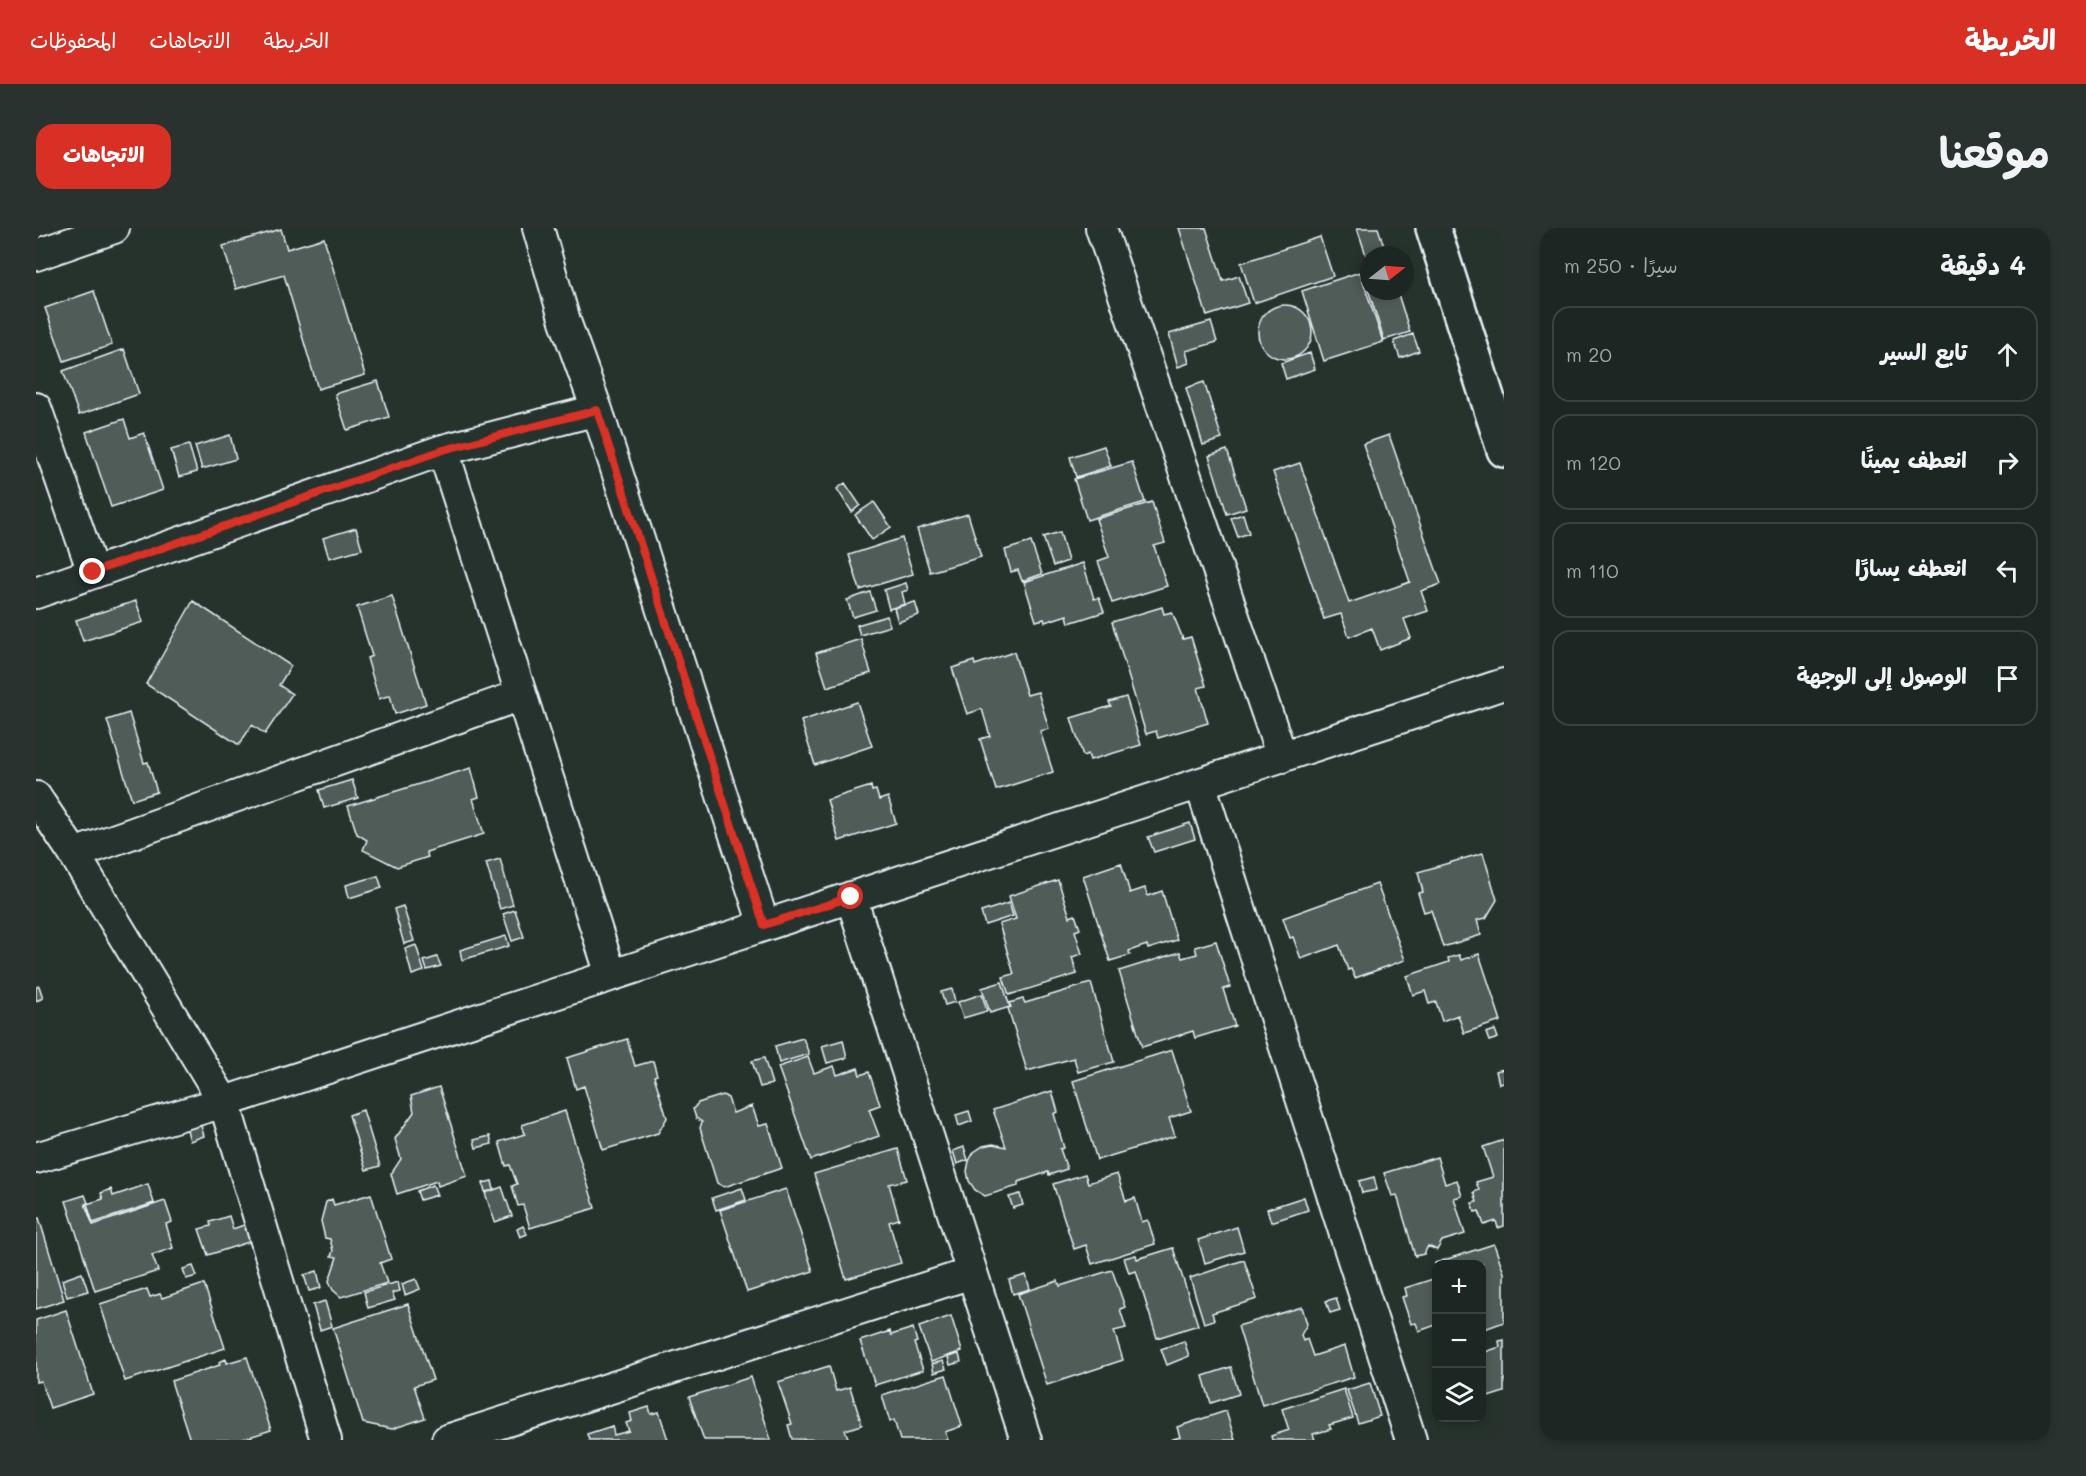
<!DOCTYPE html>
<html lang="ar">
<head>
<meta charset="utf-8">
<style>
	body { margin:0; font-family:Mali,"Playpen Sans Arabic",sans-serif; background:#29322f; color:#f1f3f6; direction:rtl }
	.controls { position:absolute; right:18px; bottom:18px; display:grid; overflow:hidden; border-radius:12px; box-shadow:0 3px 9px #0003 }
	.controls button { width:54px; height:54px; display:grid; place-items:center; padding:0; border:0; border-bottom:2px solid #3a4340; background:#1c2622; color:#f1f3f6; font:30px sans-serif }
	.compass { position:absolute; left:1324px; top:18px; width:54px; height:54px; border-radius:50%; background:#1c2622; box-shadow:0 3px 9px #0003; rotate:73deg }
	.stop { position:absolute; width:18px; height:18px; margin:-14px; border:4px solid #d93025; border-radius:50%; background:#fff }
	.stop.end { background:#d93025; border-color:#fff; box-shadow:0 2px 6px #0008 }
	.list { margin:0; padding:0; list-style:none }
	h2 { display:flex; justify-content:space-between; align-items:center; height:78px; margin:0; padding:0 24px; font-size:26px }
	h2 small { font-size:20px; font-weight:400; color:#a0a5a5 }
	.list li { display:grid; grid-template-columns:39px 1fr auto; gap:18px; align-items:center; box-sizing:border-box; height:96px; margin:0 12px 12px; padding:0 12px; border:2px solid #3a4340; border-radius:18px }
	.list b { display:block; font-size:22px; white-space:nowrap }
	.list em { font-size:20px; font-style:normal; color:#a0a5a5 }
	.icon { flex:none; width:33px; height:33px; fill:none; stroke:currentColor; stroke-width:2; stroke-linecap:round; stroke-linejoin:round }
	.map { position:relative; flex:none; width:1468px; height:1212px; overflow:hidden; direction:ltr; border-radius:18px }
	header { display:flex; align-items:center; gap:36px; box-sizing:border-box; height:84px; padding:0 30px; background:#d93025; color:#fff }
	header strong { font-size:28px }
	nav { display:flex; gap:33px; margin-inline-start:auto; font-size:21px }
	.intro { display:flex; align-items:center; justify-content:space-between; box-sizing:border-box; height:144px; padding:0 36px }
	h1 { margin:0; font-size:42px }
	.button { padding:15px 27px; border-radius:18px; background:#d93025; color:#fff; font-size:21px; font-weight:700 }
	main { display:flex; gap:36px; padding:0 36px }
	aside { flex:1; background:#1c2622; border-radius:18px; box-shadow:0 3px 9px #0003 }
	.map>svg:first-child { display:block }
</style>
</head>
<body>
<header>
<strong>الخريطة</strong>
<nav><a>الخريطة</a><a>الاتجاهات</a><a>المحفوظات</a></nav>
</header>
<div class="intro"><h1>موقعنا</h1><a class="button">الاتجاهات</a></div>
<main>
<aside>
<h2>4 دقيقة<small>سيرًا · 250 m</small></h2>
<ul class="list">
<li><svg class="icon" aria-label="ahead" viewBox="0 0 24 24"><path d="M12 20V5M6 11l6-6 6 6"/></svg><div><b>تابع السير</b></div><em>20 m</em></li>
<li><svg class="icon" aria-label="right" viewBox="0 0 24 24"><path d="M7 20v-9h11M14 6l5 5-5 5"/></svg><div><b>انعطف يمينًا</b></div><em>120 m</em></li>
<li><svg class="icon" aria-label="left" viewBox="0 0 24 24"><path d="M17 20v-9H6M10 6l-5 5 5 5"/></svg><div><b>انعطف يسارًا</b></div><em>110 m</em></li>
<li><svg class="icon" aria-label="arrive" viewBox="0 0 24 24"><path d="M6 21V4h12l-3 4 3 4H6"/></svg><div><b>الوصول إلى الوجهة</b></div></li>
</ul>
</aside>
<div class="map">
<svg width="1468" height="1212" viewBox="0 0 1468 1212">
	<rect width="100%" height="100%" fill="#26332d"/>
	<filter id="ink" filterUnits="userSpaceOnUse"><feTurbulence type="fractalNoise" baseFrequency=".0167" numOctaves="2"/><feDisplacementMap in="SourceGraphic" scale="12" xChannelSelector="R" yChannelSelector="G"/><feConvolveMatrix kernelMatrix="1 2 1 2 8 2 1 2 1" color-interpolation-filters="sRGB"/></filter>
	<g filter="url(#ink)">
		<path fill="#505c59" stroke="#e8f1f8" stroke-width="1.5" d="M1143 0H1170L1187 53 1203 48 1212 75 1171 88Z
			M1321 0H1342L1351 27H1333V36Z
			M245 1 251 21 288 10 329 147 282 161 248 47 200 61 187 18Z
			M1284 9 1297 48 1218 75 1205 35Z
			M1324 44 1347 114 1288 133 1266 63Z
			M1332 61 1361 63 1374 104 1348 112Z
			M58 63 76 117 28 133 9 80Z
			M1222 104a27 27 0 1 1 54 0a27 27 0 1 1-54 0Z
			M1175 94 1181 114 1150 123 1153 135 1142 139 1133 106Z
			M1377 106 1383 123 1364 130 1358 113Z
			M88 121 103 166 43 187 27 143Z
			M1274 125 1279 141 1250 151 1245 135Z
			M342 153 353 189 311 202 299 166Z
			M1168 154 1186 211 1167 217 1150 160Z
			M88 191 94 210 108 205 127 262 75 279 50 204Z
			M194 207 200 231 166 241 159 218Z
			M1353 207 1405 356 1385 363 1392 383 1368 391 1375 410 1344 422 1336 400 1313 409 1305 386 1288 391 1237 244 1264 235 1313 375 1374 354 1327 216Z
			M153 217 161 244 143 249 135 222Z
			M1068 218 1075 238 1040 249 1034 229Z
			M1191 222 1210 280 1191 286 1173 228Z
			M1096 234 1109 274 1051 292 1038 251Z
			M809 255 824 277 816 284 801 261Z
			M838 274 855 299 836 312 819 287Z
			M1116 274 1129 315 1118 318 1131 358 1076 375 1062 333 1073 329 1060 291Z
			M932 286 945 329 894 344 881 301Z
			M1207 286 1213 305 1202 309 1195 290Z
			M320 300 326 321 293 330 287 310Z
			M1024 304 1032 333 1017 338 1007 309Z
			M866 310 877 346 824 362 813 327Z
			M995 314 1006 346 986 353 982 342 975 344 969 322Z
			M1047 335 1058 371 1063 370 1068 384 1033 395 1031 387 1009 394 1008 391 1000 393 988 354Z
			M870 355 872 362 866 364 869 376 853 381 848 362Z
			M834 364 840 382 817 389 811 372Z
			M356 368 390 476 359 486 354 467 343 471 331 430 336 428 321 379Z
			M100 373 107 394 47 413 40 392Z
			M157 373 255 438 243 457 256 466 229 506 216 497 203 517 110 456Z
			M879 374 883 387 862 394 858 380Z
			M1126 379 1128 386 1136 384 1147 411 1155 409 1170 458 1162 460 1172 495 1122 510 1120 503 1110 506 1076 394Z
			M851 388 854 398 824 407 821 397Z
			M825 411 835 445 791 459 780 425Z
			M978 424 991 467 1002 464 1013 501 1004 503 1017 544 960 562 944 511 954 508 946 481 931 486 916 440 938 433 939 437Z
			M1090 469 1105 517 1054 532 1052 526 1047 528 1035 490 1075 478 1073 474Z
			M821 474 836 518 779 537 765 493Z
			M93 485 108 535 112 534 121 564 96 572 71 492Z
			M435 540 443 569 437 571 448 606 390 624 392 629 361 639 327 622 331 612 321 606 312 578Z
			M316 552 322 570 288 580 283 562Z
			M835 558 836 563 840 562 843 572 852 569 860 595 803 613 791 572Z
			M1154 595 1159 611 1118 624 1112 609Z
			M1447 625 1461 672 1450 690 1441 692 1445 707 1407 719 1395 682 1388 684 1382 665 1387 664 1382 644Z
			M464 631 477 677 464 681 450 635Z
			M1085 635 1094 665 1109 660 1112 668 1126 663 1141 712 1112 721 1111 717 1093 723 1094 727 1074 733 1047 648Z
			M342 648 346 660 313 670 310 657Z
			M1022 652 1034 689 1039 687 1044 701 1039 703 1046 726 1036 729 1041 746 973 767 967 749 978 746 963 696 980 691 973 668Z
			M1341 656 1369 732 1319 750 1315 741 1312 742 1303 717 1265 731 1257 709 1254 710 1247 690Z
			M973 675 977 688 949 697 945 684Z
			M367 678 378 713 368 716 358 681Z
			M479 682 488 709 476 713 467 686Z
			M470 708 473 718 426 732 424 722Z
			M1180 713 1194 759 1187 761 1199 798 1159 810 1157 803 1106 819 1083 743 1144 724 1146 730 1161 726 1159 719Z
			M380 717 388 743 376 747 369 721Z
			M1443 726 1465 793 1428 805 1422 787 1406 793 1400 774 1393 776 1389 763 1377 767 1371 748 1413 734 1412 730 1423 727 1425 732Z
			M401 729 405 738 391 742 388 733Z
			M966 754 974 779 954 785 946 760Z
			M1055 755 1078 834 1042 844 1038 830 991 843 972 780 975 779 973 775 987 771 989 775Z
			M3 758 7 770 0 773V759Z
			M916 761 919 774 909 777 905 764Z
			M946 766 951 783 927 790 922 774Z
			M1459 802 1462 810 1453 813 1450 805Z
			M767 810 773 826 743 835 739 818Z
			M591 811 599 838 617 833 621 847 618 848 631 890 622 905 567 922 548 858 540 861 531 830Z
			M807 812 811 830 791 835 786 818Z
			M1136 822 1155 883 1133 890 1139 908 1061 932 1037 853Z
			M772 829 778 845 798 838 801 847 822 840 824 847 833 844 844 877 833 881 843 908 775 932 742 839Z
			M728 830 736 856 724 859 716 833Z
			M1468 841V855L1463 856 1460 843Z
			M403 859 431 948 402 958 401 953 361 966 355 946 365 931 359 911 378 884 375 868Z
			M1016 863 1022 884 1018 886 1028 920 1024 921 1031 941 1013 947 1012 944 982 954V958L949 968 939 962 933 953 931 943 933 933 938 924 947 918 957 916 970 919 957 882Z
			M687 867 692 870 697 885 716 878 723 898 732 896 746 940 688 959 681 955 664 900 666 894 660 890 657 881 662 875Z
			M327 882 344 938 330 942 313 887Z
			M529 883 559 980 494 1000 487 977 482 978 476 958 481 956 474 937 470 938 463 914 489 906 486 897Z
			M933 883 936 893 923 898 920 887Z
			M164 894 168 908 154 913 150 898Z
			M454 908 456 916 440 920 438 912Z
			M1468 912V998L1462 1000 1460 993 1448 997 1443 983 1439 984 1436 975 1441 974 1438 964 1443 962 1440 954 1457 949 1447 919Z
			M928 919 932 932 921 936 917 923Z
			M862 921 871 952 853 956 863 991 853 994 865 1035 810 1051 778 946Z
			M1401 929 1409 956 1421 952 1426 968 1418 970 1429 1006 1406 1013 1401 1022 1392 1018 1388 1026 1379 1028 1361 967 1356 968 1348 945Z
			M1049 946 1052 955 1081 946 1090 973 1099 970 1106 994 1112 992 1119 1016 1056 1036 1050 1017 1038 1021 1017 956Z
			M1338 949 1341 962 1326 965 1323 953Z
			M456 953 458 962 449 964 447 955Z
			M112 956 118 975 57 995 51 976 67 971 65 965 75 961 77 968Z
			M397 957 401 967 384 972 381 963Z
			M466 959 476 988 459 994 449 965Z
			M706 960 710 972 680 982 676 970Z
			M750 961 777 1043 711 1064 684 982Z
			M335 966 355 1031 344 1035 351 1055 305 1069 297 1062 293 1053 301 1029 295 1028 297 1023 294 1011 289 1010 285 993 290 974 296 971 298 977Z
			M984 966 987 977 977 980 973 969Z
			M49 967 52 975 49 976 57 997 129 973 136 994 130 996 137 1020 116 1027 122 1043 59 1063 30 973Z
			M1268 969 1272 982 1235 994 1231 981Z
			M193 988 197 1001 216 994 222 1011 172 1027 163 1001 175 998 174 994Z
			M3 990 28 1072 0 1081V991Z
			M487 998 491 1006 484 1009 481 1001Z
			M1201 999 1208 1023 1169 1035 1162 1012Z
			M1458 1016 1468 1045V1094L1446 1102V1036H1400V1039L1399 1035Z
			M1137 1020 1162 1097 1121 1110 1100 1043 1093 1045 1088 1030 1100 1027 1101 1031Z
			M1208 1032 1221 1071 1176 1085 1178 1092 1168 1095 1154 1050Z
			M157 1038 161 1048 150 1051 147 1041Z
			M1076 1042 1089 1079 1084 1081 1090 1100 1078 1103 1087 1132 1011 1157 982 1066 1022 1053 1024 1058Z
			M281 1043 285 1060 273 1063 268 1047Z
			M46 1045 52 1063 31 1069 26 1052Z
			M990 1047 994 1061 977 1066 973 1052Z
			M1400 1050V1097L1383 1103 1380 1095 1375 1096 1366 1069 1371 1068 1369 1060Z
			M380 1051 384 1061 369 1067 366 1056Z
			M362 1054 364 1063 356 1065 359 1072 332 1080 328 1064Z
			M168 1056 189 1120 89 1153 64 1076 111 1061 114 1069 124 1066 126 1070Z
			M1300 1070 1304 1082 1294 1085 1290 1073Z
			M289 1073 296 1098 284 1102 277 1077Z
			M372 1076 397 1152 378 1158 389 1190 356 1201 327 1195 297 1100Z
			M1266 1079 1271 1096 1265 1107 1267 1113 1271 1111 1277 1128 1309 1118 1318 1149 1226 1177 1202 1098Z
			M30 1082 57 1166 14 1180 5 1153 0 1154V1092Z
			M915 1088 926 1123 895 1134 883 1099Z
			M877 1100 881 1114 878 1115 887 1142 839 1157 824 1113 854 1103 855 1107Z
			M1468 1112V1164L1446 1171V1125L1464 1119 1463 1113Z
			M1148 1113 1153 1128 1131 1137 1125 1121Z
			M923 1126 925 1134 914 1137 912 1129Z
			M211 1129 235 1202 204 1212H154L135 1153 184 1137 183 1134 190 1131 191 1135Z
			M907 1133 910 1141 898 1145 896 1136Z
			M793 1138 800 1163 814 1159 826 1197 809 1202 813 1212 756 1211 752 1197 756 1196 742 1154Z
			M1195 1139 1203 1166 1175 1175 1167 1148Z
			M910 1147 926 1198 909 1204 912 1212H864L858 1192 854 1194 846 1167Z
			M715 1149 735 1212H668L653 1169Z
			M1334 1155 1344 1188 1322 1195 1311 1162Z
			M1308 1161 1317 1190 1293 1197 1295 1201 1277 1206 1279 1212H1236L1235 1208 1253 1202 1246 1181Z
			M613 1179 615 1186 623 1184 632 1212H553L551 1206 576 1198 578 1207 593 1203 590 1195 596 1193 594 1185Z
			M1190 1183 1199 1212H1134L1144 1209 1141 1199Z"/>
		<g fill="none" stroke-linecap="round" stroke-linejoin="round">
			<defs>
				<path id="minor" d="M502 0 529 93 561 182 728 697
					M1065 0 1246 529
					M0 27 78 0
					M0 180 57 344
					M407 222 575 747
					M0 365 407 222 561 182
					M1164 555 1375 1212
					M0 569 38 626 188 874 290 1212
					M38 626 485 467
					M815 669 990 1212
					M0 930 188 874 1468 456
					M411 1212 936 1045"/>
				<path id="tertiary" d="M1397 0 1468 222"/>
			</defs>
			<use href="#minor" stroke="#e8f1f8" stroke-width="34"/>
			<use href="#tertiary" stroke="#e8f1f8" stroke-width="38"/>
			<use href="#minor" stroke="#26332d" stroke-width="30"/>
			<use href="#tertiary" stroke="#26332d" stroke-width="33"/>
		</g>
	</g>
	<g fill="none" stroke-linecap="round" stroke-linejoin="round" filter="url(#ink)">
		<path stroke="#d93025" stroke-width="8" d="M57 344 407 222 561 182 728 697 815 669"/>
	</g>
</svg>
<div class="controls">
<button>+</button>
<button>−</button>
<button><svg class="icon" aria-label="layers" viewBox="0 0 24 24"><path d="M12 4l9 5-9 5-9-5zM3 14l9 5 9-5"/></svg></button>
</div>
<svg class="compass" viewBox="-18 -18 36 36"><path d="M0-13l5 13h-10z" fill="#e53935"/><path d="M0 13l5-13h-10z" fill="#a0a5a5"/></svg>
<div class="stop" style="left:815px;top:669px"></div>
<div class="stop end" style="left:57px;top:344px"></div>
</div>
</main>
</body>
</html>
